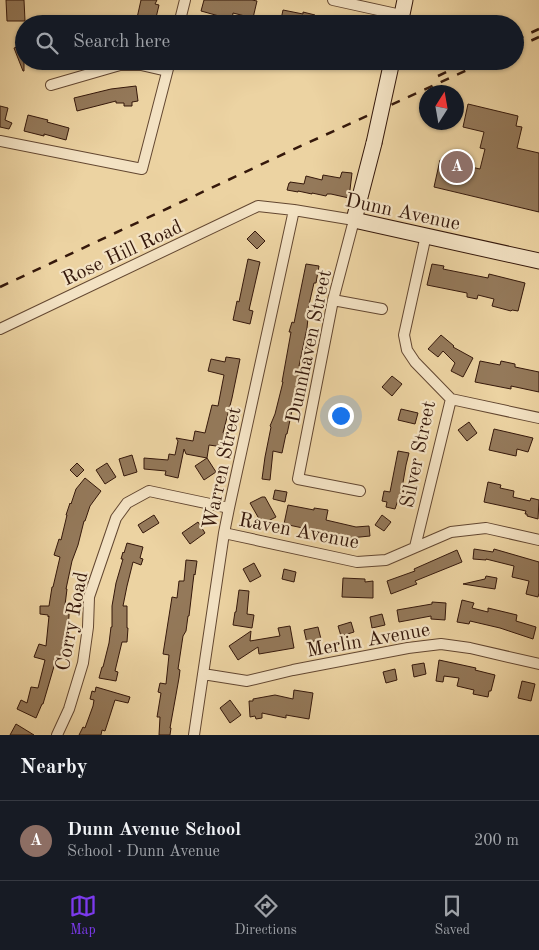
<!DOCTYPE html>
<html lang="en">
<head>
<meta charset="utf-8">
<style>
	body { margin:0; font-family:"Old Standard TT",serif; background:#20242c; color:#f1f3f6 }
	.compass { position:absolute; left:419px; top:85px; width:45px; height:45px; border-radius:50%; background:#171b24; box-shadow:0 1px 4px #0004; rotate:11deg }
	.you { position:absolute; left:340px; top:415px; width:18px; height:18px; margin:-12px; border:4px solid #fff; border-radius:50%; background:#1a73e8; box-shadow:0 0 0 8px #1a73e833 }
	.badge { display:grid; place-items:center; width:32px; height:32px; border-radius:50%; background:#7c3aed; color:#fff; font-size:16px; font-weight:700 }
	.pin { position:absolute; translate:-50% -50%; border:2px solid #fff; box-shadow:0 1px 5px #0006 }
	.list { margin:0; padding:0; list-style:none }
	h2 { display:flex; justify-content:space-between; align-items:center; height:65px; margin:0; padding:0 20px; font-size:21px }
	h2 small { font-size:16px; font-weight:400; color:#9ea1a6 }
	.list li { display:grid; grid-template-columns:32px 1fr auto; gap:15px; align-items:center; box-sizing:border-box; height:80px; padding:0 20px; border-top:1px solid #363941 }
	.list b { display:block; font-size:19px; white-space:nowrap }
	.list p { margin:0; font-size:16px; white-space:nowrap; color:#9ea1a6 }
	.list em { font-size:16px; font-style:normal; color:#9ea1a6 }
	.icon { flex:none; width:28px; height:28px; fill:none; stroke:currentColor; stroke-width:2; stroke-linecap:round; stroke-linejoin:round }
	.map { position:relative; flex:none; width:539px; height:735px; overflow:hidden }
	.search { position:absolute; background:#171b24; box-shadow:0 1px 4px #0004; left:15px; right:15px; top:15px; height:55px; display:flex; align-items:center; gap:12px; box-sizing:border-box; padding:0 18px; border-radius:28px; color:#9ea1a6; font-size:19px }
	.sheet { height:145px; background:#171b24 }
	nav { display:flex; justify-content:space-around; align-items:center; box-sizing:border-box; height:70px; border-top:1px solid #363941; background:#171b24; font-size:14px; color:#9ea1a6 }
	nav a { display:grid; justify-items:center; gap:2px }
	nav .on { color:#7c3aed }
	.map>svg:first-child { display:block }
</style>
</head>
<body>
<div class="map">
<svg width="539" height="735" viewBox="0 0 539 735">
	<rect width="100%" height="100%" fill="#ecd3a2"/>
	<filter id="stains"><feTurbulence type="fractalNoise" baseFrequency=".004" numOctaves="4"/><feColorMatrix values="0 0 0 0 .2 0 0 0 0 .09 0 0 0 0 .02 0 0 0 .5 -.17"/></filter>
	<radialGradient id="worn" r=".72"><stop offset=".6" stop-color="#630" stop-opacity="0"/><stop offset="1" stop-color="#630" stop-opacity=".3"/></radialGradient>
	<path fill="#94795a" stroke="#35180b" d="M6 0H24L25 21H7Z
		M141 0H157L155 4 159 5 155 22 137 18Z
		M204 0H252L257 1 253 18 233 13 232 20 219 17V16L201 11Z
		M283 10 303 14V12L315 15 313 24H280Z
		M24 45V71H23L14 48Z
		M136 86 138 101 132 102V106H124V103H116V101L77 111 74 98 111 89Z
		M468 104 518 116 516 126 522 127 517 148 539 153V212L434 187 440 160 480 169 485 149 480 148 484 132 463 127Z
		M0 106 8 108 5 120 12 123 9 129 0 127Z
		M28 115 48 120 47 122 69 128 66 140 44 134V136L24 131Z
		M342 172 352 173 349 198 331 194H327L326 196 312 193V194L298 191V192L287 190 289 183H290V182L304 184 306 176 322 180 323 175 340 178Z
		M255 231 265 241 257 249 247 239Z
		M248 259 260 262 249 310 253 311 250 324 233 320 237 301 239 302Z
		M306 264 319 266 316 283H314L306 318H308L307 328 299 366 308 368 305 382H303L297 407 293 406 287 434H286L282 453 273 451 270 480 262 479 265 457 271 427 270 426 275 414 283 382H282L291 332H289L292 322 294 323Z
		M432 264 444 266 443 269 488 278 489 274 525 283 518 311 512 310 511 311 492 306 494 299 478 295 477 299 467 297V293L427 285Z
		M441 335 454 346 453 347 473 358 463 377 451 371 455 363 443 351 438 357 428 349Z
		M226 357 240 359 232 398 223 433 225 434 223 447 209 445 207 458 186 454 184 449 178 478 165 475 166 471 144 469V458L168 460 169 454 175 455 178 441 176 438 193 441 195 431 205 433 212 405 218 406 224 375 208 371 211 359 225 362Z
		M480 361 500 365 501 361 515 364V367L539 372V392L511 386V389L475 382Z
		M392 376 402 384 392 396 382 387Z
		M401 409 418 413 415 424 398 420Z
		M469 422 477 433 467 441 458 430Z
		M494 429 533 438 528 452 517 449 516 456 489 450Z
		M398 451 409 453 406 465 400 500H398L395 509 386 507 387 502 382 501 384 491 390 492Z
		M132 455 137 472 124 476 119 459Z
		M207 458 216 472 204 480 195 466Z
		M77 463 84 470 77 477 70 470Z
		M107 463 116 477 105 484 96 470Z
		M85 478 101 491 90 506 85 521H84L78 545 72 561 66 589H67L65 605H69V616L66 644H64L57 664 55 663 43 704H42L36 718 17 709 21 700 27 703 31 687 38 688 45 660 34 657 39 644 46 646 49 616 48 617V615L40 614V606H49L52 587H53L60 557 54 555 59 539 61 540 67 515H66L70 503 71 504 76 489Z
		M488 482 501 485 500 488 514 491 513 497 530 501 531 498 539 500 538 519 527 516V514H525L526 511 484 502Z
		M275 490 287 492 285 502 273 499Z
		M262 497H265L276 517 262 524 250 503Z
		M288 505 314 510V508L328 510 326 520 356 527 369 526 370 536 350 538 284 524Z
		M154 515 159 523 143 533 138 525Z
		M382 515 391 522 384 531 375 525Z
		M198 522 205 533 190 544 182 533Z
		M127 543 143 547 140 558 143 559 141 565 133 562 127 586 123 606H127V628H128L127 642H122L115 671 118 672 116 681 99 678 102 667H103L109 643 111 627H112V606L116 583 123 559H121L123 552 124 553Z
		M474 549 493 552 494 549 539 562V593L538 597 526 594 529 581 512 577 514 566 486 559V560L473 559Z
		M457 550 462 562 415 581 417 584 391 594 387 581 415 571 414 569Z
		M186 560 197 561 195 575 194 574 189 616H188L186 631 183 636 178 669 180 670 179 678 170 728H171L170 735H159L160 717H157L161 693 158 692 160 683 166 684 169 655 163 654 172 597 177 598 179 581H184Z
		M254 563 261 576 250 582 243 569Z
		M284 569 296 572 294 582 282 579Z
		M486 576 497 578 495 589 463 584 485 579Z
		M343 578 365 579V582L373 581V598L342 597Z
		M239 590 249 591 247 614 254 615 252 628 233 625 235 612H236Z
		M462 600 474 603 472 608 488 612V608L517 615 516 621 536 627 533 639 500 628 470 621 469 624 457 622Z
		M432 602 446 603 445 620 431 619V616L399 622 397 610 432 604Z
		M382 614 385 625 372 628 370 617Z
		M351 622 354 632 341 636 338 626Z
		M290 626 294 648 259 654 258 647 238 660 229 646 251 631 250 641 280 636 278 628Z
		M318 627 321 639 307 643 304 630Z
		M439 660 476 668 475 670 495 675 491 691H489L488 697 473 694 474 690 457 686 459 678 444 676 443 682 436 681Z
		M424 663 426 674 414 677 412 665Z
		M395 669 397 680 386 683 383 672Z
		M522 681 535 684 531 701 518 698Z
		M96 687 130 697 128 703 115 700 105 731 102 730 101 735H79L83 727 85 728 93 706 94 700 90 699 92 691 95 692Z
		M294 690 313 693 309 719 286 715V718L262 713V718L256 719 255 716 250 717 249 701H253V699L275 695 293 699Z
		M230 700 241 715 230 723 220 708Z
		M16 724 34 735H10Z"/>
	<g fill="none" stroke-linecap="round" stroke-linejoin="round">
		<defs>
			<path id="street" d="M333 0 401 15
				M179 24 185 0
				M51 85 120 65H141L167 71
				M0 141 142 169 170 61
				M426 235 404 335 407 350 415 362 451 399
				M333 300 382 309
				M0 329 258 206 294 210 354 220 333 300 298 479 360 491
				M451 399 539 418
				M224 533 357 562 386 560 451 532 486 528 539 540
				M415 547 451 399
				M203 674 247 681 293 670 408 648 441 644 470 648 539 664
				M57 735 69 709 83 663 88 627 89 597 116 518 127 503 149 491 229 508
				M194 735 224 533 229 508 294 210"/>
			<path id="secondary" d="M400 24 405 0
				M374 143 354 220 539 261"/>
		</defs>
		<use href="#street" stroke="#634731" stroke-width="12"/>
		<use href="#secondary" stroke="#35180b" stroke-width="17"/>
		<use href="#street" stroke="#f3e2c3" stroke-width="10"/>
		<use href="#secondary" stroke="#f3e2c3" stroke-width="15"/>
		<path stroke="#35180b" stroke-width="2.5" stroke-dasharray="9 9" stroke-linecap="butt" d="M515 40 539 29
			M515 48 539 37
			M438 76 469 61
			M0 287 290 151 487 61"/>
		<defs>
			<path id="secondary-bridge" d="M374 143 392 61"/>
		</defs>
		<use href="#secondary-bridge" stroke="#35180b" stroke-width="17" stroke-linecap="butt"/>
		<use href="#secondary-bridge" stroke="#f3e2c3" stroke-width="15"/>
	</g>
	<g text-anchor="middle" stroke-width="4.5" stroke-linejoin="round" paint-order="stroke">
		<g font-size="20" fill="#35180b" stroke="#f3e2c3">
			<text transform="translate(403 211) rotate(12)" y="7">Dunn Avenue</text>
			<text transform="translate(122 252) rotate(-25)" y="7">Rose Hill Road</text>
			<text transform="translate(308 346) rotate(-78)" y="7">Dunnhaven Street</text>
			<text transform="translate(417 454) rotate(-78)" y="7">Silver Street</text>
			<text transform="translate(221 468) rotate(-78)" y="7">Warren Street</text>
			<text transform="translate(299 530) rotate(11)" y="7">Raven Avenue</text>
			<text transform="translate(71 621) rotate(-79)" y="7">Corry Road</text>
			<text transform="translate(368 639) rotate(-10)" y="7">Merlin Avenue</text>
		</g>
	</g>
	<rect width="100%" height="100%" filter="url(#stains)"/>
	<rect width="100%" height="100%" fill="url(#worn)"/>
</svg>
<svg class="compass" viewBox="-18 -18 36 36"><path d="M0-13l5 13h-10z" fill="#e53935"/><path d="M0 13l5-13h-10z" fill="#9ea1a6"/></svg>
<div class="you"></div>
<div class="pin badge" style="left:457px;top:167px;background:#8d6e63">A</div>
<div class="search"><svg class="icon" aria-label="search" viewBox="0 0 24 24"><circle cx="10" cy="10" r="6"/><path d="M15 15l6 6"/></svg>Search here</div>
</div>
<section class="sheet">
<h2>Nearby<small></small></h2>
<ul class="list">
<li><span class="badge" style="background:#8d6e63">A</span><div><b>Dunn Avenue School</b><p>School · Dunn Avenue</p></div><em>200 m</em></li>
</ul>
</section>
<nav>
<a class="on"><svg class="icon" aria-label="map" viewBox="0 0 24 24"><path d="M3 6l6-2 6 2 6-2v14l-6 2-6-2-6 2zM9 4v14M15 6v14"/></svg>Map</a>
<a><svg class="icon" aria-label="directions" viewBox="0 0 24 24"><path d="M12 3l9 9-9 9-9-9zM9 14v-3h6M13 9l2 2-2 2"/></svg>Directions</a>
<a><svg class="icon" aria-label="saved" viewBox="0 0 24 24"><path d="M7 4h10v16l-5-4-5 4z"/></svg>Saved</a>
</nav>
</body>
</html>
